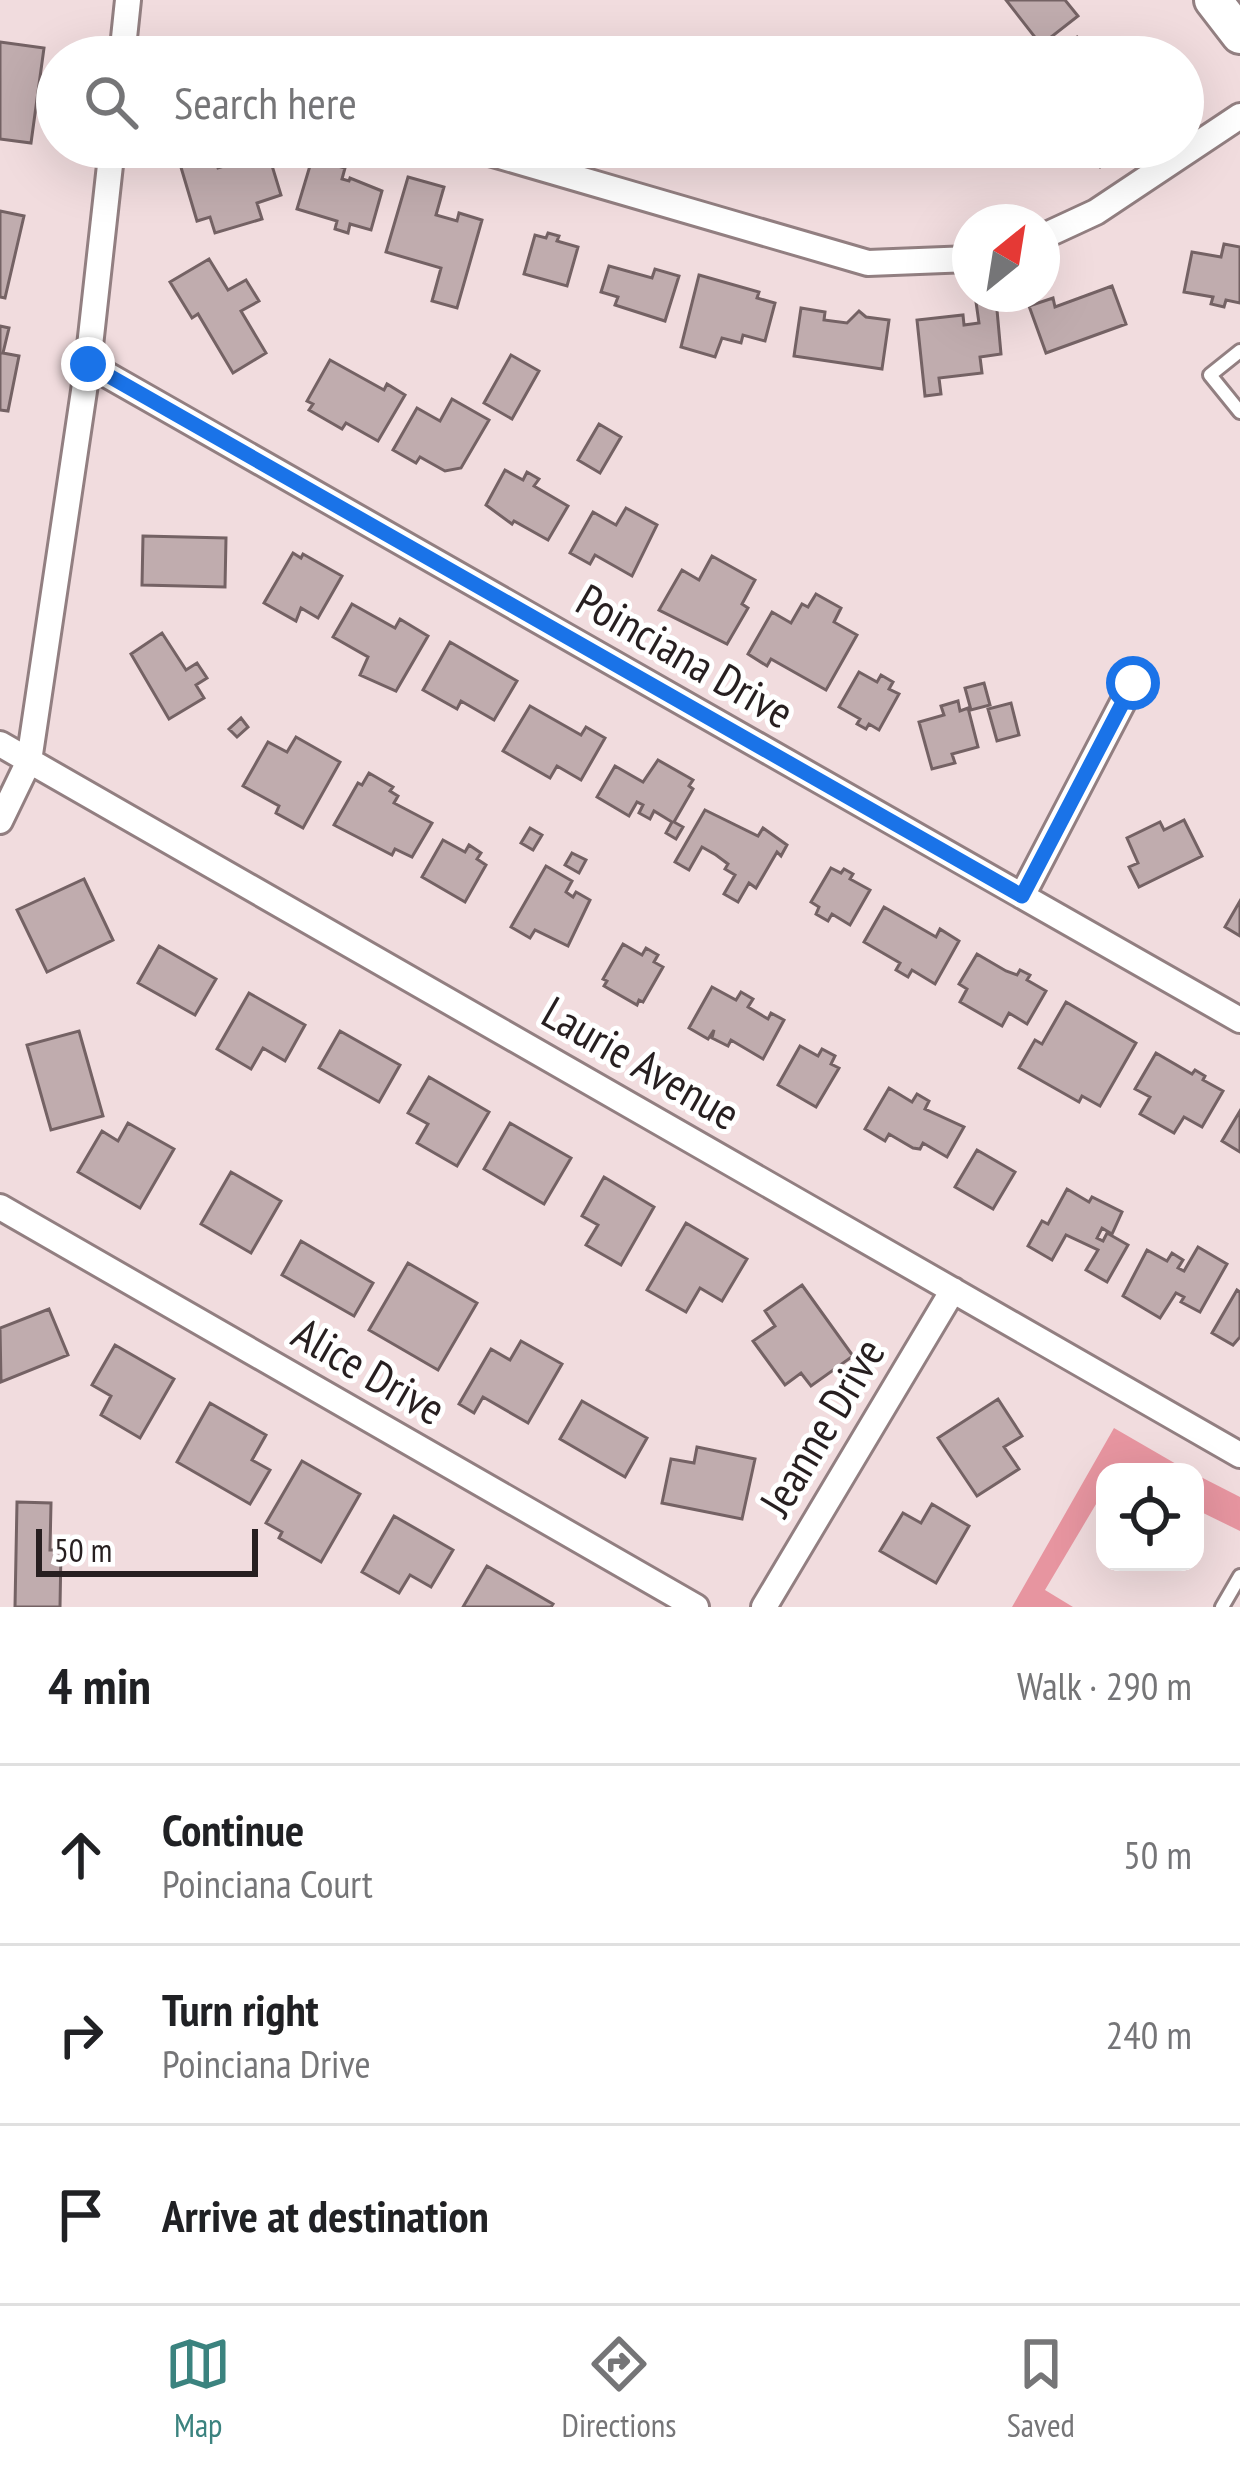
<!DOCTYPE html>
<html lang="en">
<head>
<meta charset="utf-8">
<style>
	body { margin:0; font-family:"PT Sans Narrow",sans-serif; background:#f6f6f6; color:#202124 }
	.controls { position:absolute; right:36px; bottom:36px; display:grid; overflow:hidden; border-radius:24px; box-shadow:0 12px 48px #0002 }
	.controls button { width:108px; height:108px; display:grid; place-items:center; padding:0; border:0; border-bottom:3px solid #e0e0e0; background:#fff; color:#202124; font:60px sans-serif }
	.compass { position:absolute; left:952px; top:204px; width:108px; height:108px; border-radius:50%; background:#fff; box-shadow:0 12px 48px #0002; rotate:30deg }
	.scale { position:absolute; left:36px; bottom:30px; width:222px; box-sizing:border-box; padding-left:12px; border:6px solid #271f20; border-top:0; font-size:33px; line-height:42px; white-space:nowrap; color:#271f20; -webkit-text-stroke:9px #fff; paint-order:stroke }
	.stop { position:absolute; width:36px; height:36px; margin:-27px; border:9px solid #1a73e8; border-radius:50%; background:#fff }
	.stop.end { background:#1a73e8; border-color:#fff; box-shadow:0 3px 12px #0008 }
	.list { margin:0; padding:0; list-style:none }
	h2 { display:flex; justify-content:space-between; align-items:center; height:156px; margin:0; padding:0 48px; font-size:51px }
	h2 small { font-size:39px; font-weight:400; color:#757577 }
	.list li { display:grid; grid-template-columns:78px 1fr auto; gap:36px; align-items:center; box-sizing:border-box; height:180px; padding:0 48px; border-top:3px solid #e0e0e0 }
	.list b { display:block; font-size:45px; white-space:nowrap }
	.list p { margin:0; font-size:39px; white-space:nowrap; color:#757577 }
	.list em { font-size:39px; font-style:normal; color:#757577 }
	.icon { flex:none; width:66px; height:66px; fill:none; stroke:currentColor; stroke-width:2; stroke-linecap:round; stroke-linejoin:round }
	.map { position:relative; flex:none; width:1240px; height:1607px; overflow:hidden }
	.search { position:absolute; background:#fff; box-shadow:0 12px 48px #0002; left:36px; right:36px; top:36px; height:132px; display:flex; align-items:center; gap:30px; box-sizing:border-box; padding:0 42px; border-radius:66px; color:#757577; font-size:45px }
	.sheet { height:696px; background:#fff }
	nav { display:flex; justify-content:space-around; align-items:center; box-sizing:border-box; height:168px; border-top:3px solid #e0e0e0; background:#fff; font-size:33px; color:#757577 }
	nav a { display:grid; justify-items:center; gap:6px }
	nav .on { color:#3b837f }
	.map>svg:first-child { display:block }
</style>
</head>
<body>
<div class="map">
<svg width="1240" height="1607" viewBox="0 0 1240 1607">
	<rect width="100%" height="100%" fill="#f1dcde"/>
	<path fill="#e795a0" d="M1114 1428 1190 1472H1130L1119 1466 1115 1472H1105V1489L1045 1590 1073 1607H1012Z
		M1195 1474 1240 1497V1531L1195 1509Z"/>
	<path fill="#c0acae" stroke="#746264" stroke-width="3" d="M1006 0H1065L1078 16 1041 45Z
		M1077 37 1091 55 1102 45 1112 57H1051Z
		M0 42 44 48 31 143 0 139Z
		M200 147H211L218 168 247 159 250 165 270 159 281 195 257 203 262 219 215 233 210 217 197 221 177 154Z
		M869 147H953L954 162 903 160V164H869Z
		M1074 147H1130L1100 167Z
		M312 159 345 168 342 179 349 181 350 178 382 191 371 230 350 224 348 233 335 229 337 221 297 209Z
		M408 177 444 187 436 215 457 221 459 213 482 220 457 308 432 301 441 268 386 252Z
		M0 211 24 216 5 298 0 297Z
		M548 233 559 236 557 241 578 247 567 286 524 274 535 235 546 238Z
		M1224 244 1240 247V303L1226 300 1224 307 1211 304 1213 297 1184 292 1192 252 1221 257Z
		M209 259 228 290 246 280 259 301 241 311 266 353 233 373 198 314 192 318 170 282Z
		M609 266 652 278 655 269 679 276 665 321 615 305 618 297 601 292Z
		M699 275 759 292 757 298 775 303 765 341 743 335 741 343 722 338 715 357 681 347Z
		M1112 286 1126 324 1046 353 1029 306 1053 298 1055 307Z
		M996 299 1001 354 980 357 982 373 939 378 941 394 925 396 917 320 963 315 964 325 979 323 976 302Z
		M801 308 825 312 824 320 847 323 859 311 866 317 889 320 882 369 794 356Z
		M0 326 9 328 3 353 19 356 8 411 0 410Z
		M511 355 539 371 512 419 484 403Z
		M330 360 384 390 387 384 405 395 378 441 346 423 342 429 309 410 313 404 307 401Z
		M452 399 489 420 461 468 445 471 420 457 416 463 393 450 417 408 440 421Z
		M599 424 621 437 600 473 578 460Z
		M505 470 523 480 527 472 539 479 534 486 568 506 548 540 514 521 512 524 486 505Z
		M626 508 657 525 632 576 595 555 590 564 570 553 593 512 616 525Z
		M143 536 226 538 225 587 142 585Z
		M293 553 301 558 303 554 342 576 318 618 301 608 296 621 264 603Z
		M712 556 755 580 742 604 748 608 727 644 659 610 682 570 699 580Z
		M816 594 841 608 834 622 857 635 826 690 771 659 767 666 748 654 772 612 791 623 802 604 808 607Z
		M352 604 395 628 400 619 428 636 396 691 360 675 368 657 333 637Z
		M162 633 186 670 197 663 207 678 196 685 204 698 169 719 131 654Z
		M450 642 517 681 494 720 461 701 457 709 423 690Z
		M859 672 877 682 881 675 893 682 889 689 899 694 879 730 869 724 866 729 857 724 860 719 839 707Z
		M984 683 990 705 971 710 965 688Z
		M958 701 960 711 968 708 978 747 952 754 955 763 932 769 919 722 944 715 941 706Z
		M1011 703 1019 735 997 741 988 709Z
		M530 706 581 735 586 727 605 738 581 780 557 766 550 778 503 751Z
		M241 718 248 727 237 737 229 729Z
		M296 737 340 762 303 828 276 813 279 806 243 786 268 742 287 752Z
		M658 760 693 780 689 786 693 789 674 822 683 827 676 839 666 833 672 822 654 811 650 819 639 813 643 805 637 802 629 816 597 797 615 766 643 782Z
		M369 773 393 787 390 791 398 796 394 803 432 823 412 857 395 849 392 855 334 825 358 783 362 785Z
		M705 810 758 836 763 828 787 845 781 856 777 852 756 888 749 883 738 902 724 894 735 875 725 869 728 864 716 855 702 847 689 870 675 862Z
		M1184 820 1202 856 1139 887 1129 867 1138 863 1127 838 1160 822 1164 830Z
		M530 828 542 835 533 850 521 843Z
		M443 840 465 852 469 845 481 853 477 859 486 865 465 902 422 877Z
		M572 853 586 860 579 873 565 865Z
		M546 866 572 881 566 892 573 897 576 892 590 900 568 946 535 930 530 938 511 927Z
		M831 868 841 873 844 869 853 874 850 879 870 890 850 925 832 914 828 921 816 914 819 907 811 902Z
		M84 879 113 940 47 972 17 910Z
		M1240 901V936L1225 927Z
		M884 907 936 937 940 929 959 941 935 984 912 970 908 977 896 970 900 963 864 942Z
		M623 944 642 955 646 948 658 955 654 962 663 967 643 1002 639 1000 637 1005 604 986 607 981 603 979Z
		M159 946 216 979 195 1015 138 983Z
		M977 954 1006 971 1017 975 1020 970 1030 975 1027 980 1046 991 1027 1024 1009 1013 1002 1026 960 1002 967 989 959 984Z
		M712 987 736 1000 741 992 753 999 748 1007 768 1019 771 1013 784 1020 763 1059 731 1040 728 1046 712 1038 714 1030 708 1039 689 1028Z
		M249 993 305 1025 285 1061 263 1048 251 1069 217 1049Z
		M1066 1002 1136 1043 1100 1106 1082 1096 1079 1102 1019 1068 1035 1040 1042 1044Z
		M79 1031 103 1116 51 1130 27 1045Z
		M340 1031 400 1065 379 1102 319 1068Z
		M800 1046 818 1056 822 1049 835 1056 831 1064 839 1068 816 1107 778 1085Z
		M1156 1053 1192 1074 1195 1070 1205 1076 1203 1080 1223 1091 1202 1127 1184 1117 1174 1133 1140 1114 1150 1097 1135 1089Z
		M429 1077 489 1112 457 1166 417 1143 428 1124 408 1113Z
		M889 1088 912 1102 917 1094 929 1101 925 1109 964 1127 947 1157 923 1143 920 1149 913 1148 889 1134 885 1141 865 1129Z
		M1240 1111V1152L1222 1141Z
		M128 1123 174 1149 140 1208 78 1172 102 1131 118 1141Z
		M510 1123 571 1158 544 1204 484 1169Z
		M977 1150 1015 1172 993 1209 955 1187Z
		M231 1172 281 1201 251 1253 201 1224Z
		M604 1177 654 1207 621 1265 586 1245 598 1225 582 1216Z
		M1067 1189 1089 1202 1092 1197 1122 1212 1112 1234 1102 1228 1097 1238 1103 1241 1107 1233 1128 1245 1107 1282 1086 1270 1098 1250 1066 1235 1052 1260 1028 1246 1042 1221 1048 1224Z
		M686 1223 747 1259 722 1301 700 1288 686 1312 647 1290Z
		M301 1241 373 1283 354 1316 282 1275Z
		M1198 1247 1227 1264 1200 1312 1181 1302 1184 1297 1176 1293 1160 1318 1123 1296 1147 1250 1167 1261 1172 1253 1183 1260 1178 1268 1184 1271Z
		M408 1263 477 1303 438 1370 369 1330Z
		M802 1285 853 1356 811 1386 801 1373 785 1385 753 1341 775 1326 765 1311Z
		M1237 1290 1240 1292V1337L1233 1345 1212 1333Z
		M49 1309 68 1355 1 1382 0 1328Z
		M521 1341 562 1364 528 1423 483 1397 474 1413 459 1404 491 1349 510 1360Z
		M115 1345 174 1379 140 1438 101 1415 111 1396 92 1385Z
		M998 1399 1022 1436 1004 1447 1019 1469 977 1496 938 1438Z
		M582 1401 647 1438 625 1477 560 1439Z
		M210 1403 266 1435 252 1460 270 1470 250 1504 177 1462Z
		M697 1447 755 1459 742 1519 662 1503 671 1459 694 1463Z
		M302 1461 360 1494 321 1562 279 1538 282 1532 266 1523Z
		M17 1502 51 1503 50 1550H61L60 1607H15Z
		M932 1504 969 1526 936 1583 880 1551 903 1513 921 1523Z
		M394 1516 453 1550 431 1587 410 1575 399 1593 362 1572Z
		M487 1566 553 1604 551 1607H463Z"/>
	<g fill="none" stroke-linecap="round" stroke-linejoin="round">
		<defs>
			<path id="service" d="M1240 351 1210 375 1240 412
				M1222 1607 1240 1576"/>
			<path id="minor" d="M123 47 158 57
				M122 57 128 0
				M469 147 868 263 970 259
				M1042 237 1096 212 1240 116
				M88 364 1240 1020
				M0 744 1240 1455
				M0 821 29 761 88 364 112 147
				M1022 896 1133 683
				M0 1207 696 1607
				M764 1607 953 1290"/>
			<path id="primary" d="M1213 0 1240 35"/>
		</defs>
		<use href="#service" stroke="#927f81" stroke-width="18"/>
		<use href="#minor" stroke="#927f81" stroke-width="30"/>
		<use href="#primary" stroke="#927f81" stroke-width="42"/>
		<use href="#service" stroke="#fff" stroke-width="12"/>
		<use href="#minor" stroke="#fff" stroke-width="24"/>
		<use href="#primary" stroke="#fff" stroke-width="36"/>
	</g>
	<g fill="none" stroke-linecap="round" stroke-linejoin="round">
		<path stroke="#1a73e8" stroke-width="15" d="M88 364 1022 896 1133 683"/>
	</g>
	<g text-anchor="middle" stroke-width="10" stroke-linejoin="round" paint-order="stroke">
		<g font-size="45" fill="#271f20" stroke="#fff">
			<text transform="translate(685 656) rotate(30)" y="16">Poinciana Drive</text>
			<text transform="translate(641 1063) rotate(30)" y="16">Laurie Avenue</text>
			<text transform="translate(369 1371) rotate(30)" y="16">Alice Drive</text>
			<text transform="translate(822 1427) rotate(-59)" y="16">Jeanne Drive</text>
		</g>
	</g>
</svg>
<div class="controls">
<button><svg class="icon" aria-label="locate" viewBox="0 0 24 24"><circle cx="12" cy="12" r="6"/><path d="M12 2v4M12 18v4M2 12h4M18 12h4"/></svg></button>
</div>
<svg class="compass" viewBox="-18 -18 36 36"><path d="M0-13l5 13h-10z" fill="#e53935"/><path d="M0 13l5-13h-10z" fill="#757577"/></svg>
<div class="scale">50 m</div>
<div class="stop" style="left:1133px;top:683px"></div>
<div class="stop end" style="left:88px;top:364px"></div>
<div class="search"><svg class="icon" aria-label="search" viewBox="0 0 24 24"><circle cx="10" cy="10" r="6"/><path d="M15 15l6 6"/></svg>Search here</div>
</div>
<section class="sheet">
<h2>4 min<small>Walk · 290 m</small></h2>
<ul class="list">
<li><svg class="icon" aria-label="ahead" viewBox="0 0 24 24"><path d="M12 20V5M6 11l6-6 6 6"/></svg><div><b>Continue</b><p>Poinciana Court</p></div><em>50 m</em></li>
<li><svg class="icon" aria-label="right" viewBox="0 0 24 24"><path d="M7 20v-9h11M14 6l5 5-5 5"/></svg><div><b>Turn right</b><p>Poinciana Drive</p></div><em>240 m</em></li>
<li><svg class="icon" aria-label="arrive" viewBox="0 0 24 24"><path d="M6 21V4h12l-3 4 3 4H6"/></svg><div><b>Arrive at destination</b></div></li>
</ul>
</section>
<nav>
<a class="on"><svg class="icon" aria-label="map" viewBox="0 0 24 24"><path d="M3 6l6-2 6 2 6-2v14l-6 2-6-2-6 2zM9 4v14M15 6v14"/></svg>Map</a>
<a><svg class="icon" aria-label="directions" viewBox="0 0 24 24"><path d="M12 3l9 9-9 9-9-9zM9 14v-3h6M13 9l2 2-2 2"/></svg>Directions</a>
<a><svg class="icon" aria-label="saved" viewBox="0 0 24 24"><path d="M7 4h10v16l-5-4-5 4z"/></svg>Saved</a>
</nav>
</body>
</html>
